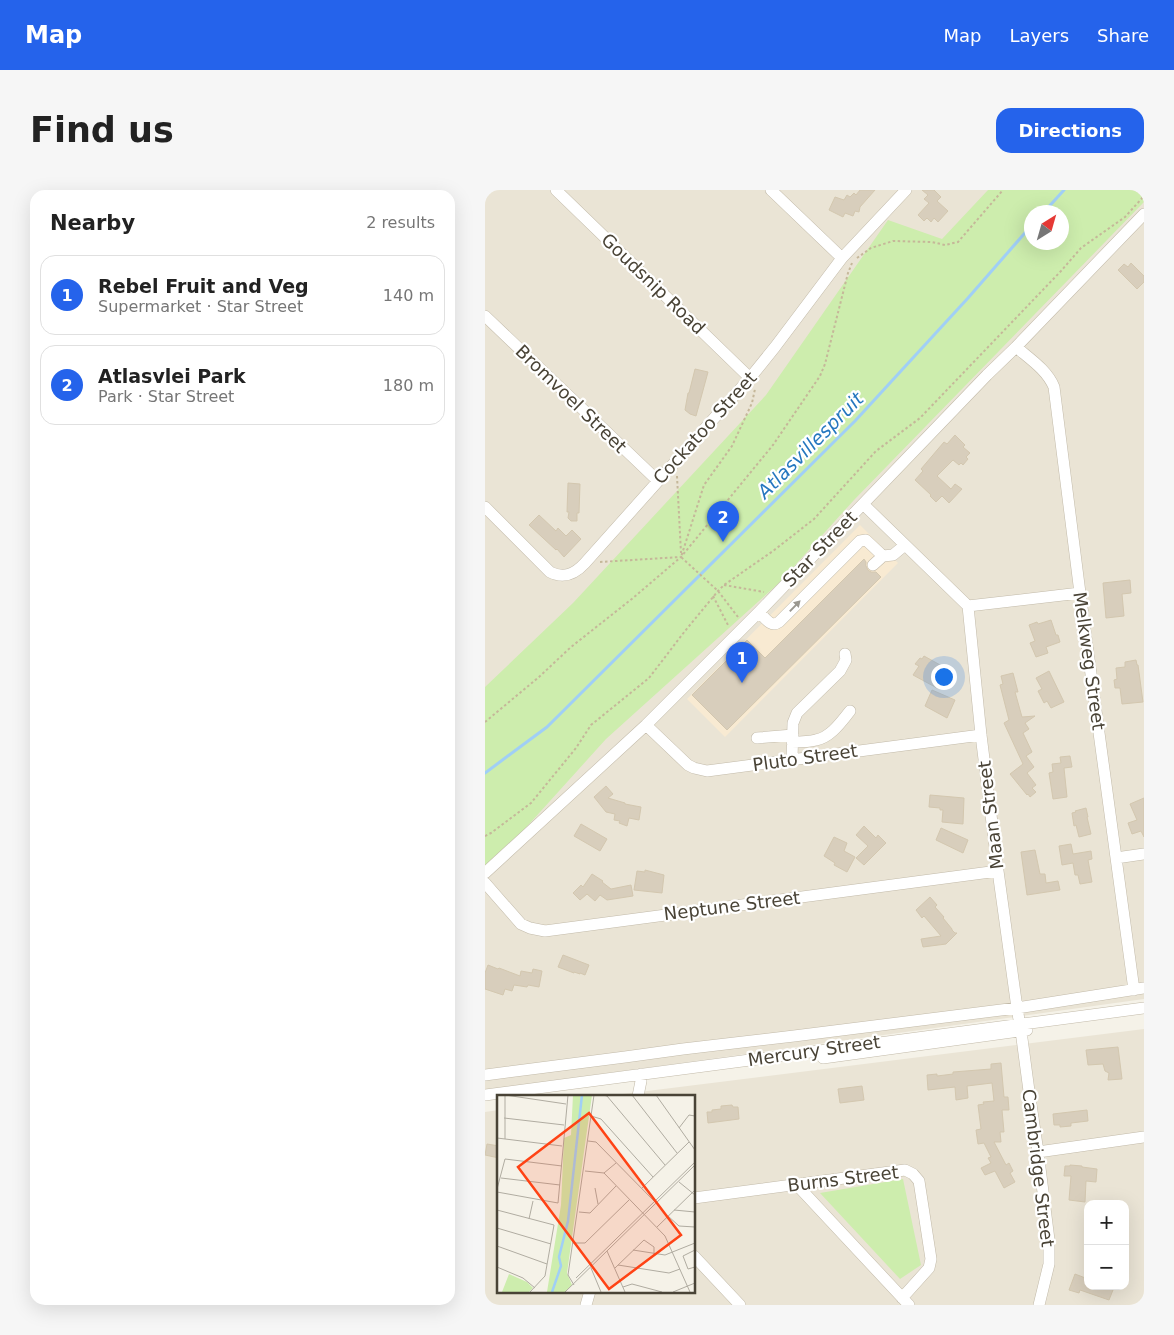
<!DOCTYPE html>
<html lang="en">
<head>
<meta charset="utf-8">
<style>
	body { margin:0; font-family:"DejaVu Sans",sans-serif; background:#f6f6f6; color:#222 }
	.controls { position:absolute; right:15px; bottom:15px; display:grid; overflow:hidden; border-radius:10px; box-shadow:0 5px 20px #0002 }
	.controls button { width:45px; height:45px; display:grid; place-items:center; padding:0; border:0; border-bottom:1px solid #e0e0e0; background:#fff; color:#222; font:25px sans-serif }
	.compass { position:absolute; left:539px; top:15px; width:45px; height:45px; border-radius:50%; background:#fff; box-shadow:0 5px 20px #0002; rotate:37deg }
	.you { position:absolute; left:458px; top:486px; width:18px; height:18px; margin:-12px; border:4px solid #fff; border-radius:50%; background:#1a73e8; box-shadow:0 0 0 8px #1a73e833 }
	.badge { display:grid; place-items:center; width:32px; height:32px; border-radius:50%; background:#2563eb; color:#fff; font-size:16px; font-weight:700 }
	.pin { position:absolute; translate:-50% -41px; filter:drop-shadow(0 1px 2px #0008) }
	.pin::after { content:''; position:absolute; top:26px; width:18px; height:15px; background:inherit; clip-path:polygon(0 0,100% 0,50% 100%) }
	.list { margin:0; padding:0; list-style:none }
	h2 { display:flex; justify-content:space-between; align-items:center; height:65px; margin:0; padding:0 20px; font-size:21px }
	h2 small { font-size:16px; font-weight:400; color:#767676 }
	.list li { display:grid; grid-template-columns:32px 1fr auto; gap:15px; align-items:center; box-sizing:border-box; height:80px; margin:0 10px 10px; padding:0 10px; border:1px solid #e0e0e0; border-radius:15px }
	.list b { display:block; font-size:19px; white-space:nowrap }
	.list p { margin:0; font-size:16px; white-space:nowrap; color:#767676 }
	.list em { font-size:16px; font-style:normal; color:#767676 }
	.map { position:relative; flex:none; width:659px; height:1115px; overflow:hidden; border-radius:15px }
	header { display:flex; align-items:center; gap:30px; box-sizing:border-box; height:70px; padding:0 25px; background:#2563eb; color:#fff }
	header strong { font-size:24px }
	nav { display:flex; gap:28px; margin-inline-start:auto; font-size:18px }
	.intro { display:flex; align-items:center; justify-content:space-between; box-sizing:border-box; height:120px; padding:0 30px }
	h1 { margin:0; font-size:35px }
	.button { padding:12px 22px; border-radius:15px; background:#2563eb; color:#fff; font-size:18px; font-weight:700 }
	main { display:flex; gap:30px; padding:0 30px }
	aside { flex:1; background:#fff; border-radius:15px; box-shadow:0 5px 20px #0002 }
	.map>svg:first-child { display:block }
</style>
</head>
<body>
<header>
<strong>Map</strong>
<nav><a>Map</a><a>Layers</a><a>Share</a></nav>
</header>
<div class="intro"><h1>Find us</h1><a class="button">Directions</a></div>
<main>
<aside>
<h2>Nearby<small>2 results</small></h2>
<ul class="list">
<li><span class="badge">1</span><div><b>Rebel Fruit and Veg</b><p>Supermarket · Star Street</p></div><em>140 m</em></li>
<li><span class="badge">2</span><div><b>Atlasvlei Park</b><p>Park · Star Street</p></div><em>180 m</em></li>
</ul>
</aside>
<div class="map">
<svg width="659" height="1115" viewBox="0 0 659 1115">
	<rect width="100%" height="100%" fill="#f5f2e8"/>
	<path fill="#eae4d5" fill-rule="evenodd" d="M0 0H659V809L0 900ZM546 22H576V52H546Z
		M659 839V1115H0V922L14 920V1101H209V906H122ZM603 1014H640V1096H603Z"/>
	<path fill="#f8ead2" d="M375 335 413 373 240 547 202 509Z"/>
	<path fill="#cdedad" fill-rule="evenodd" d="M503 0H659V12L369 310 294 393 121 549 9 673 0 681V497L88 413 281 205 403 30 457 49ZM546 22H576V52H546Z
		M418 989 436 1075 415 1089 335 1003Z"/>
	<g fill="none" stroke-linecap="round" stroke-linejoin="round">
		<path stroke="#a0cff6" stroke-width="3" d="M559 22 579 0
			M0 583 62 537 370 231 483 108 546 36"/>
	</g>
	<path fill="#d8cebc" stroke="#d3c7af" d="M375 0H390L375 17 374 22 370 21 368 26 360 23 358 27 344 20 350 7 359 10 362 5 365 7 369 3 371 5Z
		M437 0H449L456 7 452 11 463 21 453 32 449 28 446 32 442 28 439 31 433 25 444 13 439 9 443 5Z
		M646 73 659 86V92L652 99 633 80 639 74 643 77Z
		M210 179 223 182 211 226 205 224 200 220 203 203H204Z
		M470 245 480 255 478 257 485 263 481 267 483 269 478 275 476 273 474 275 468 270 452 286 466 299 470 294 477 299 464 313 457 306 451 312 445 306 446 305 430 290 438 281 436 279 453 259 459 252 462 254Z
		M83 293 95 294 94 323H92V331H86L83 328 84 322H82Z
		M54 325 71 341 73 338 81 346 87 340 96 349 79 367 72 359 71 360 44 335Z
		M379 369 381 372V376L383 380 386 382H391L396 387 242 540 207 505 262 450 280 468Z
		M645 390 646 403 637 404 639 426 621 428 618 393Z
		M566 430 571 445H573L575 452 561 457 563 463 551 467 545 453 550 451 544 435 552 432 553 434Z
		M439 466 457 476 456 479 466 484 468 495 452 498 428 485 434 476 430 474 435 468 437 469Z
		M651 470 652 475H653L658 512 637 514 635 498H630L629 490 632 489 631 478 640 477V472Z
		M564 481 579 512 566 518 562 511 559 513 553 501 557 499 551 488Z
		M528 483 533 502H530L537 527 550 526 540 533 544 539 538 543 547 562 541 566 549 577 542 583 551 595 547 598 551 602 545 607 543 604 542 605 525 584 538 574 519 533 524 530 515 495 518 494 516 486Z
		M447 500 470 510 462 528 440 516Z
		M585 566 587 577 579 578 582 607 568 609 564 583 568 582 567 574 576 573 575 567Z
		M121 596 128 604 123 608 140 613V614L156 617 154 630 144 628 142 636 134 633 135 631 129 630 130 624 121 622 109 607Z
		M445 605 479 608 478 634 457 632 458 620H455V618L444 617Z
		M659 608V647L656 641 647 644 643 633 652 630 645 614Z
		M601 618 603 627H602L606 644 594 647 591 635 589 636 587 623 591 622 590 621Z
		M96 634 122 649 115 661 89 646Z
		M379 636 391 648 393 645 401 653 379 675 371 668 383 656 371 645Z
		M456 638 483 650 478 663 451 650Z
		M349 647 362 653 359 661 370 667 362 682 349 675 350 673 339 666Z
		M586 654 588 664 606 661 607 669 603 670 607 692 595 694 593 685H590L588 673 577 675 574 656Z
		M550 660 555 684H560L561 693 573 691 575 700 542 705 536 662Z
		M160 680 179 685 177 703 149 700 152 681 160 682Z
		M107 684 118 691 117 692 126 699 146 695 148 706 122 710 115 705 110 711 102 704 95 710 88 703 96 695 98 697Z
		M445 707 452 715 450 717 459 727 458 728 467 739V740L470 743H472L461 754 438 757 436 749 456 746 439 726 437 728 431 720Z
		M78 765 104 775 100 785 95 783V784L89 782V783L73 777Z
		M3 775 13 779 14 778 35 786 36 781 47 783 48 779 57 781 54 797 43 795 42 797 29 795 27 801 20 799 18 805 0 799V783Z
		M633 857 637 889 623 890 624 883 620 881 618 874 603 875 601 860Z
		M516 873 519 907H523L524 920H517L519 942H515L516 952H509L521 975 524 973 528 981 525 983 530 992 519 998 510 981 500 985 496 978 506 973 503 968 506 967 499 953 493 954 491 940 496 939 493 915 499 914 498 912 509 911 507 893 482 896 483 908 471 910 470 897 443 900 442 885 452 884V886L468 884V882L506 879V874Z
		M377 896 379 910 355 913 353 899Z
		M247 915 248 917H253L254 929 223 933 222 922H227V920L236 919V916Z
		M602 920 603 931 586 933V936L575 937V935H569L568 924Z
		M2 954 14 956V968L0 965Z
		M585 975 597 976V977L612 979 611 992 601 991 600 1012 584 1010 586 986H579L580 976H585Z
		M590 1084 603 1089V1096H623L622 1098 628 1100 624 1110 595 1100 594 1103 584 1100Z"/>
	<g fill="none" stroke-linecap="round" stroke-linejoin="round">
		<defs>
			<path id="minor" d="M71 0 265 188
				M286 0 357 68
				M0 126 173 291
				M531 157C545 169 562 180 569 197L595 403 649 800
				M378 314 483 416 496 545 513 681 532 818 536 841 544 901 553 962 564 1050V1074L554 1115
				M0 317 65 382C79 389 90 384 100 373L265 188 290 157 357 68 421 0
				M388 375 398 366
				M483 416 595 403
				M274 422C280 428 286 438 294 432L375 351 381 350 398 366 408 365 420 355
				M161 535 203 575 209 578 222 581 496 545
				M272 548 308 545
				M307 552C315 552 324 552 331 550 346 547 356 532 365 521
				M307 569 308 533 312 523 355 481 361 470 360 464
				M631 668 659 664
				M0 683 161 535 274 422 502 185 531 157 659 24
				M0 693 36 734 45 738 60 741 513 681
				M338 868 542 840
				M0 885 140 867 198 859 309 846 532 818 659 798
				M0 905 659 818
				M153 906 156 891V884
				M553 962 659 947
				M311 994 424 1115
				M209 1008 420 980 428 984 434 991 446 1069 444 1078 417 1108
				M209 1066 255 1115
				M101 1115 105 1101"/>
		</defs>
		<use href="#minor" stroke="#c2baa9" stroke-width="12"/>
		<path stroke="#c5b799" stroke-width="2" stroke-dasharray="2.5 2.5" stroke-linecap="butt" d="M372 68 386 58 408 51 447 52 460 55 473 52 518 0
			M192 286 196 363
			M115 372 195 367
			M239 395 279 402
			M228 406 244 437
			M253 427 233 401 196 367 219 295 247 256 267 213 270 199
			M0 532 54 487 86 457 148 408 196 367 288 255 335 186 340 174 363 83 367 73
			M0 646 6 643 46 613 91 558 106 535 164 488 200 441 233 401 239 395 288 361 329 329 391 261 435 228 576 81 596 58 640 27 659 6"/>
		<use href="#minor" stroke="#fff" stroke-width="11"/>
	</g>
	<defs><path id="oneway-solid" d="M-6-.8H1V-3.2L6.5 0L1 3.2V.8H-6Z" transform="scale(1.25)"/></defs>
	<use fill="#9b9890" href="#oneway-solid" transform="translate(310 416) rotate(-46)"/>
	<g text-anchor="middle" stroke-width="4.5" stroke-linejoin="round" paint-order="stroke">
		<g font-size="18" fill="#494336" stroke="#fff">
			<text transform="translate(168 94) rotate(44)" y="6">Goudsnip Road</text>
			<text transform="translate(86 209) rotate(44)" y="6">Bromvoel Street</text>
			<text transform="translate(220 238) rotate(-48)" y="6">Cockatoo Street</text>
			<text transform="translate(335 359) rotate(-46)" y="6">Star Street</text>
			<text transform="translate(604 471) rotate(82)" y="6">Melkweg Street</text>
			<text transform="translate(320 568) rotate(-8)" y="6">Pluto Street</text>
			<text transform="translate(506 625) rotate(-97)" y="6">Maan Street</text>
			<text transform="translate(247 716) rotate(-7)" y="6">Neptune Street</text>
			<text transform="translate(329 861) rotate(-8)" y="6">Mercury Street</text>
			<text transform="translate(553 978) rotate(83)" y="6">Cambridge Street</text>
			<text transform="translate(358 989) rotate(-7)" y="6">Burns Street</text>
		</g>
		<g font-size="19" font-style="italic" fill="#2577bf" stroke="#fff">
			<text transform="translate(325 255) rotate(-45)" y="7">Atlasvillespruit</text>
		</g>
	</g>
	<g transform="translate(12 905)">
		<rect width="198" height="198" fill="#f5f2e8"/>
		<path d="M76 0H95L70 178 75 190 68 197H50L64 110 67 43 74 40ZM12 179 30 187 36 193 32 197H5Z" fill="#cdedad"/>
		<path fill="none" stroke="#a0cff6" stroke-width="2.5" d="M55 197 64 171 62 162 71 126 85 0"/>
		<path fill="none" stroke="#b0aca1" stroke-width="1" d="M106 0 110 1 168 70M135 0 180 58M159 0 198 55M94 21 104 24 156 82M7 23 67 30M182 33 192 20 198 21M0 43 65 51M8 44V0L69 9M91 46 99 47 157 106M88 76 107 78 168 141 193 197M107 78 119 68M4 83 63 90M182 87 198 100M98 93 101 109M145 93 192 47M0 94 8 64 65 71M0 97 61 108 71 0M0 115 57 130 48 181 33 197M177 115 198 117M82 117 93 118 119 91M171 121 182 131 198 132M32 124 36 106M160 132 198 95M0 133 54 149M76 148H88L132 105M0 151 50 169M136 155 168 160 198 148M198 155 186 161 191 174 198 172M110 156 128 197M121 170 172 178 183 174M0 172 26 183 38 193M94 173 104 197M118 173 147 145 157 152V159M79 183 198 67M77 190 71 180 97 0M126 192 135 189 165 197M68 197 198 70M176 197 198 188"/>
		<path fill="#ff4315" fill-opacity="0.15" stroke="#ff4315" stroke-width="2.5" d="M92 18 184 140 112 194 21 72Z"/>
		<rect width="198" height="198" fill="none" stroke="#494336" stroke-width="2.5"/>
	</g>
</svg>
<div class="controls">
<button>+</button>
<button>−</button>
</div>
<svg class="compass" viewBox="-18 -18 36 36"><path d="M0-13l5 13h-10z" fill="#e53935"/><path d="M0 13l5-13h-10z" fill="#767676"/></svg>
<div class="you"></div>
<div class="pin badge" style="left:257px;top:493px">1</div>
<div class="pin badge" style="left:238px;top:352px">2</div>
</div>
</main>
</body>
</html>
